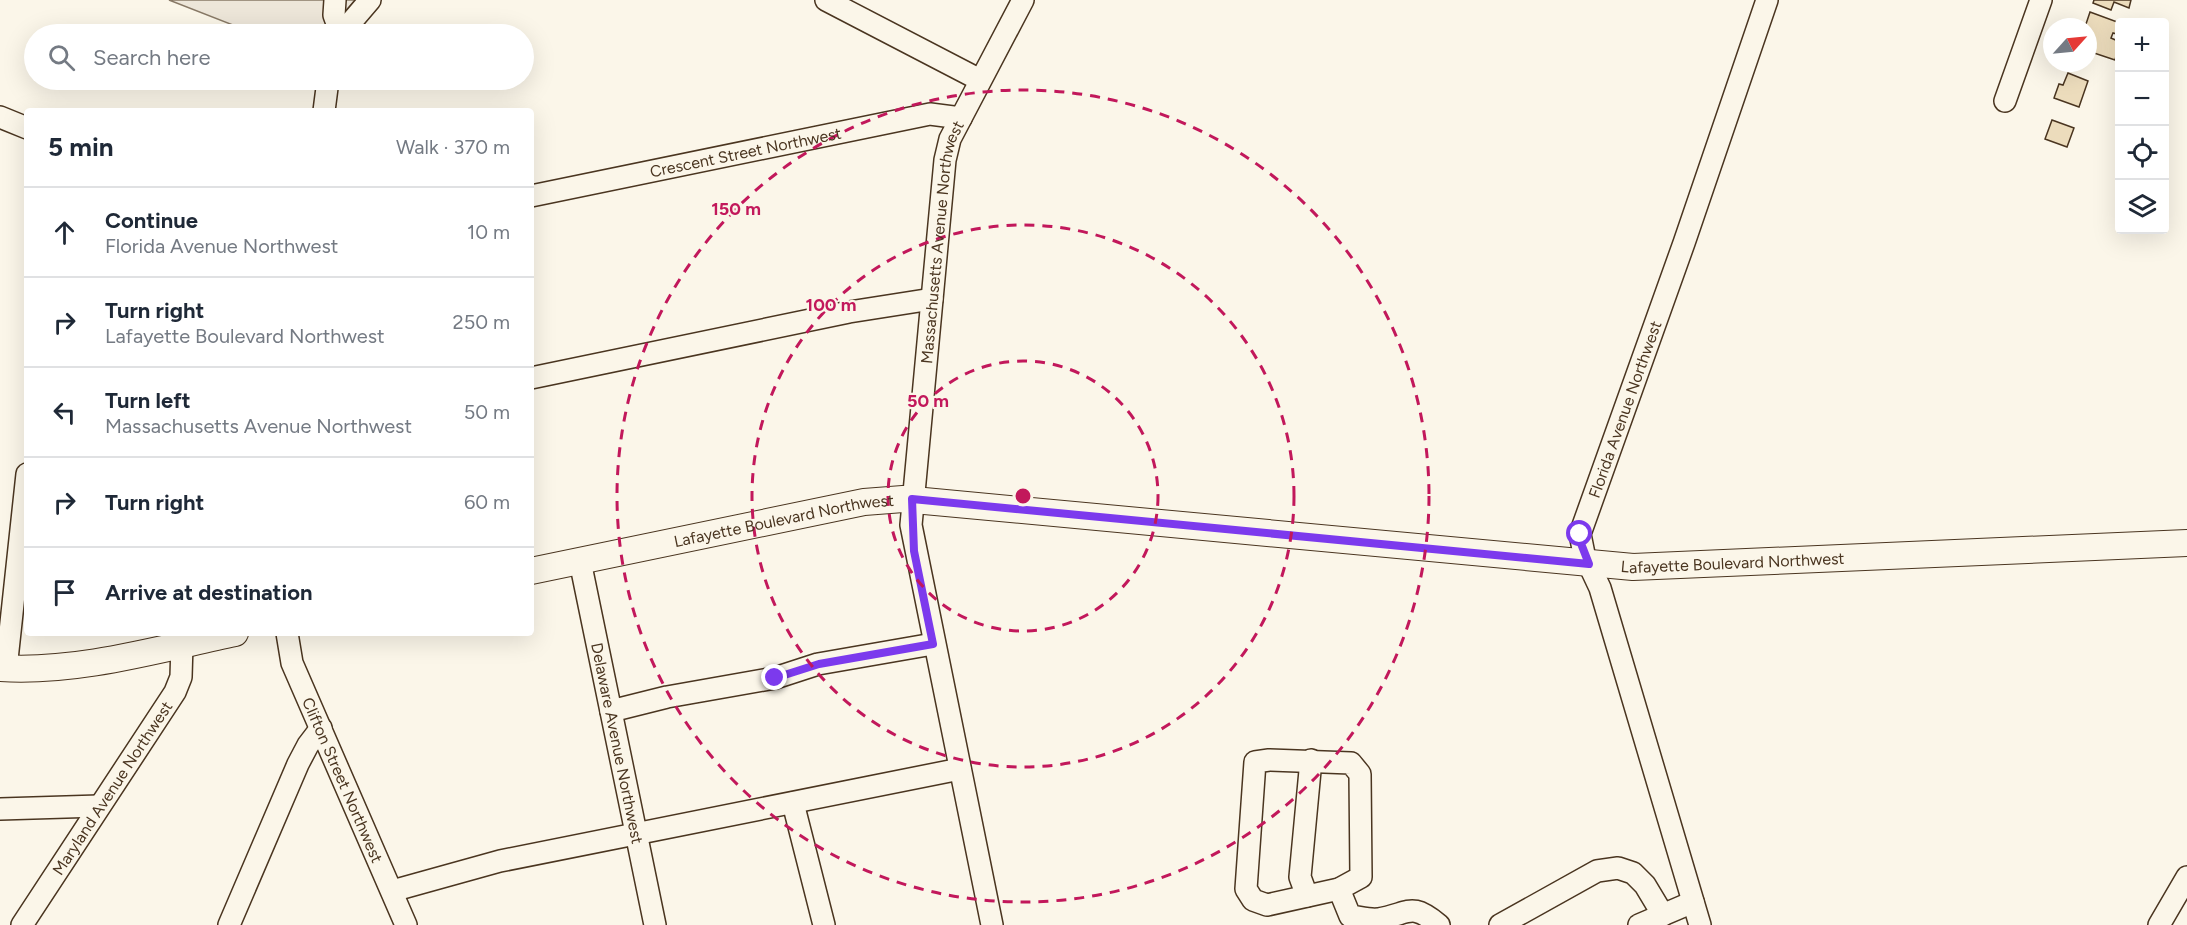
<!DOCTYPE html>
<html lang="en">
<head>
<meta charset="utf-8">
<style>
	body { margin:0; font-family:Figtree,sans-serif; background:#f6f6f7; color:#1f2937 }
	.controls { position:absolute; right:18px; top:18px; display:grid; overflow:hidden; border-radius:6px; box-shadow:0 6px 24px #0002 }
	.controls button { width:54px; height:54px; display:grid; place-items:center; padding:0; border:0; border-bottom:2px solid #e0e1e3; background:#fff; color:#1f2937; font:30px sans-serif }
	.compass { position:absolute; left:2043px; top:18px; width:54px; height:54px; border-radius:50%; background:#fff; box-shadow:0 6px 24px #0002; rotate:63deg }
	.stop { position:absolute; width:18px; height:18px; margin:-14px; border:4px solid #7c3aed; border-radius:50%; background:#fff }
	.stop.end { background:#7c3aed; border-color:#fff; box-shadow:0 2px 6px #0008 }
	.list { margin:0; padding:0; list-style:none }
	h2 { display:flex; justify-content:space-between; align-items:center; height:78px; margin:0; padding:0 24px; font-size:26px }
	h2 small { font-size:20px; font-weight:400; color:#747a83 }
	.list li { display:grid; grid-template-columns:39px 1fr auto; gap:18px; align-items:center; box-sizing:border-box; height:90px; padding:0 24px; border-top:2px solid #e0e1e3 }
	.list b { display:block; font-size:22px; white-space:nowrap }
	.list p { margin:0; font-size:20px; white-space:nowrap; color:#747a83 }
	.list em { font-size:20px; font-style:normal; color:#747a83 }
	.icon { flex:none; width:33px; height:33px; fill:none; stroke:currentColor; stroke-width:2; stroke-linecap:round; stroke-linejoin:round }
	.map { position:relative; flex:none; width:2187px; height:925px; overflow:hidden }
	.search { position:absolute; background:#fff; box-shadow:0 6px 24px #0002; left:24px; top:24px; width:510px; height:66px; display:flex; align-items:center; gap:15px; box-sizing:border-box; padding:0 21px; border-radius:33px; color:#747a83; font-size:22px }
	.panel { position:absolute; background:#fff; box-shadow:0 6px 24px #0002; left:24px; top:108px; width:510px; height:528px; border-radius:6px }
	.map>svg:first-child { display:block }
</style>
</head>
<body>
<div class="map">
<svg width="2187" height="925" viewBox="0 0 2187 925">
	<rect width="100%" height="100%" fill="#fbf6e9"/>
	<path fill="#ede6d9" stroke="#887966" stroke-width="1.5" d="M169 0H355L326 34H256Z"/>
	<path fill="#ecdcbc" stroke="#4a3520" stroke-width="1.5" d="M2094 0H2131L2129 8 2114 2 2111 10 2093 3Z
		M2090 12 2120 23V35L2113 33 2111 38 2120 42 2115 60 2088 51V27H2085Z
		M2068 73 2088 81 2079 107 2054 98 2059 84 2063 85Z
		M2052 120 2074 128 2067 147 2045 139Z"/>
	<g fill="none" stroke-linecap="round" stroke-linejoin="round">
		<defs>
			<g id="minor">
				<path d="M335 0 334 15 341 34"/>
				<path d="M826 0 980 80"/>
				<path d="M341 34 370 0"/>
				<path d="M2005 101 2041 0"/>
				<path d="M324 111 328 80"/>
				<path d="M0 117 27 128"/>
				<path id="s1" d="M531 196 930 114 961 118"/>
				<path d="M531 378 849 312 932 299"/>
				<path id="s2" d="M580 561 655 925"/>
				<path id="s3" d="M287 633 292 663 406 925"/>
				<path d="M6 669 27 474"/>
				<path d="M611 711 667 697 775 678 818 664 933 644"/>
				<path d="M1269 760 1351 763 1360 774 1361 877 1339 889 1267 905 1253 900 1246 889 1255 762Z"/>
				<path d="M793 803 824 925"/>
				<path d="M0 809 99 806"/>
				<path d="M1339 889 1350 916C1359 917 1370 920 1378 919 1410 914 1410 901 1439 925"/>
				<path d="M392 891 500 861 960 769"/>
				<path d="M1307 896 1300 877 1311 760"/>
				<path id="s4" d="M22 925 175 692 181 677 182 644"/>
				<path d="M229 925 298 764 308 745 321 728"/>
				<path id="s5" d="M992 925 911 525 945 160 950 139 1023 0"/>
				<path d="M1500 925 1597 871 1618 868 1633 873 1645 885 1663 915"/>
				<path d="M1639 925 1693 902"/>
				<path id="s6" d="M1700 925 1600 588 1584 554 1580 534 1684 243 1767 0"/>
				<path d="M2159 925 2187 877"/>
			</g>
			<g id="major">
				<path id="s7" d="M531 571 864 502 903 499 1633 567 2187 543"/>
				<path d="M0 668C78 673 159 649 235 633"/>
			</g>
		</defs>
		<use href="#minor" stroke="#4a3520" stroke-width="24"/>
		<use href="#major" stroke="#4a3520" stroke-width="28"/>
		<use href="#minor" stroke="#fbf6e9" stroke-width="21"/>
		<use href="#major" stroke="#fbf6e9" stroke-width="26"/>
	</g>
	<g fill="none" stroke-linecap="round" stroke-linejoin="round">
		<path stroke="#7c3aed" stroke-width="8" d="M775 678 819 664 933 644 914 551 912 499 1589 564 1580 541V534"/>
	</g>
	<g fill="none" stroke="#c2185b" stroke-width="3" stroke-dasharray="10 8">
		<circle cx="1023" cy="496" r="135"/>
		<circle cx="1023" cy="496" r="271"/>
		<circle cx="1023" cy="496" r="406"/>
	</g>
	<g text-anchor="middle" stroke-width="4.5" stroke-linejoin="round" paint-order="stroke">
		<g font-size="16" fill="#4a3520" stroke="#fbf6e9">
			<text dy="6" stroke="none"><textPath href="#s1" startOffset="219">Crescent Street Northwest</textPath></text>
			<text dy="6" stroke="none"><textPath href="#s5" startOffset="693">Massachusetts Avenue Northwest</textPath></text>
			<text dy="6" stroke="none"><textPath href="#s6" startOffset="542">Florida Avenue Northwest</textPath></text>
			<text dy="6" stroke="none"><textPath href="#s7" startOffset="258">Lafayette Boulevard Northwest</textPath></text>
			<text dy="6" stroke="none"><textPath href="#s7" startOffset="1212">Lafayette Boulevard Northwest</textPath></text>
			<text dy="6" stroke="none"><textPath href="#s2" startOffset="186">Delaware Avenue Northwest</textPath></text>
			<text dy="6" stroke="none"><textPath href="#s3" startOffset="158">Clifton Street Northwest</textPath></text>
			<text dy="6" stroke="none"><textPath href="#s4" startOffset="164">Maryland Avenue Northwest</textPath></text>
		</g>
	</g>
	<circle cx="1023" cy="496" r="9" fill="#c2185b" stroke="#fbf6e9" stroke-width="3"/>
	<g font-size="18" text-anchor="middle" font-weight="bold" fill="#c2185b" stroke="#fbf6e9" stroke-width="4.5" stroke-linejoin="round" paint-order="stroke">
		<text x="736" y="215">150 m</text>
		<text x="831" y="311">100 m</text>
		<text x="928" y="407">50 m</text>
	</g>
</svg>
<div class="controls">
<button>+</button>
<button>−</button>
<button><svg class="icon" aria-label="locate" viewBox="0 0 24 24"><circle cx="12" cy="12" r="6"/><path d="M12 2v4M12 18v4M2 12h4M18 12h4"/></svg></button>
<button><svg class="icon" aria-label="layers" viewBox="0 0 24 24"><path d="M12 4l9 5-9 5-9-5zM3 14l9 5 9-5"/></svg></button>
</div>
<svg class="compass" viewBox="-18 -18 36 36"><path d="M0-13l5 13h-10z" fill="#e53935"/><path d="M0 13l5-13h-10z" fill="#747a83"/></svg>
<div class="stop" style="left:1580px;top:534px"></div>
<div class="stop end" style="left:775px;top:678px"></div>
<div class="search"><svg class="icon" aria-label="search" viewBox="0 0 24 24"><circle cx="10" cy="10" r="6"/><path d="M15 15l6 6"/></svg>Search here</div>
<section class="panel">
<h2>5 min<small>Walk · 370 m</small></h2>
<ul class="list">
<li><svg class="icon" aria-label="ahead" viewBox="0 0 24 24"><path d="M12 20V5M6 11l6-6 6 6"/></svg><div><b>Continue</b><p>Florida Avenue Northwest</p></div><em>10 m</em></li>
<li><svg class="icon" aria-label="right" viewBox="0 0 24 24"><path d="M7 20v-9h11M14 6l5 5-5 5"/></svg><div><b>Turn right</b><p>Lafayette Boulevard Northwest</p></div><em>250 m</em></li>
<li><svg class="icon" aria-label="left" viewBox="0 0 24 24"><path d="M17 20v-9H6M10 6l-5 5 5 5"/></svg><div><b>Turn left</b><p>Massachusetts Avenue Northwest</p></div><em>50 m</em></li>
<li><svg class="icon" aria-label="right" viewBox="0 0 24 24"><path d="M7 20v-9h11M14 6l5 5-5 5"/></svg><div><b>Turn right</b></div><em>60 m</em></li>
<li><svg class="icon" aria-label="arrive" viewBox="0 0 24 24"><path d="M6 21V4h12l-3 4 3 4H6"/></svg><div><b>Arrive at destination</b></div></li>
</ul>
</section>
</div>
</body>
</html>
